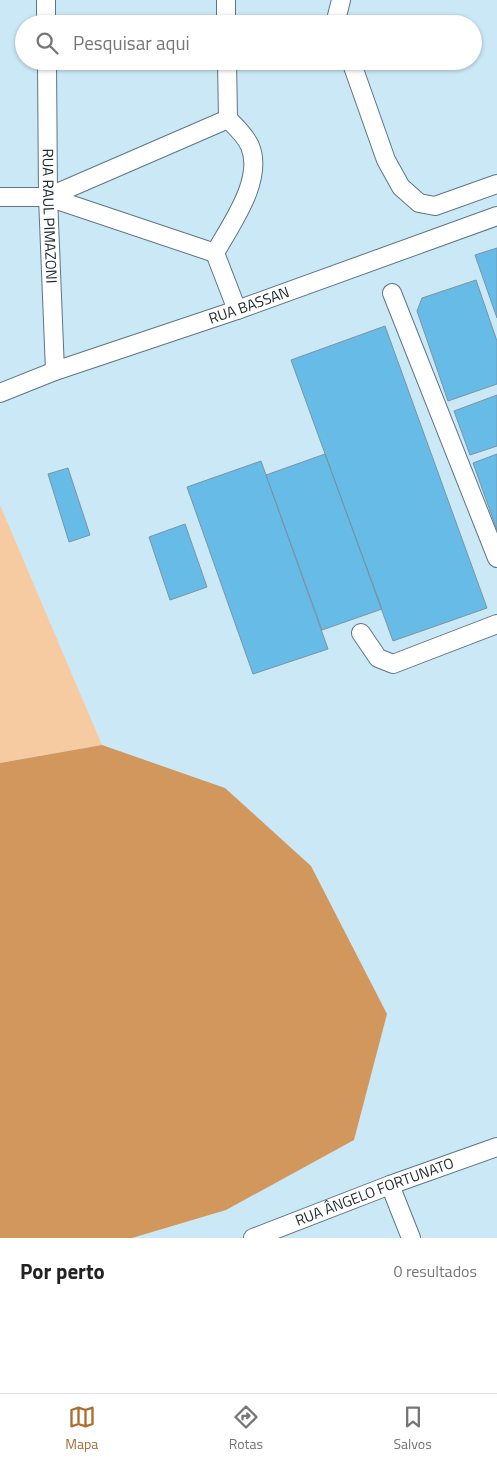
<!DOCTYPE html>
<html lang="pt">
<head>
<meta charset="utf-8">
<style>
	body { margin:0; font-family:"Titillium Web",sans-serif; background:#f2f2f2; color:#222 }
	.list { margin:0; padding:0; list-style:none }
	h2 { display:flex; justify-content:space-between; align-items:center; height:65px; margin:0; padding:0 20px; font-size:21px }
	h2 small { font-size:16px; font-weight:400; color:#767676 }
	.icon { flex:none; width:28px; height:28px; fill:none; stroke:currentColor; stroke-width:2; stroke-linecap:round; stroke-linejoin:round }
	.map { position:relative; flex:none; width:497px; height:1238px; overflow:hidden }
	.search { position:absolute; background:#fff; box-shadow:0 1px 4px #0004; left:15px; right:15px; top:15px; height:55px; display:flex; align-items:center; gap:12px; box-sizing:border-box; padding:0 18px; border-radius:28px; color:#767676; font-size:19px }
	.sheet { height:155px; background:#fff }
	nav { display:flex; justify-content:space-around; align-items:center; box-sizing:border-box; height:70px; border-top:1px solid #e0e0e0; background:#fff; font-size:14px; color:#767676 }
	nav a { display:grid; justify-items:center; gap:2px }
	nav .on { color:#aa6f30 }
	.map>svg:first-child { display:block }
</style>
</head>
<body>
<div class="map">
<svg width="497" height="1238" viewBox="0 0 497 1238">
	<rect width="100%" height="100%" fill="#cbe8f7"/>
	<path fill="#f7cba2" d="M0 505 102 745 0 763Z"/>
	<path fill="#d2975d" d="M102 745 225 788 311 866 387 1014 354 1140 226 1210 132 1238H0V763Z"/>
	<path fill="#66bce7" stroke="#7a94a3" d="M497 248V318L475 255Z
		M476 280 497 341V384L448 401 417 311 422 298Z
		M385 326 487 608 393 641 291 360Z
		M497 395V446L470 455 454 411Z
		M325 454 382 609 322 630 266 475Z
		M497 454V530L473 463Z
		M261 461 328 649 253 674 187 487Z
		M68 468 90 535 69 542 48 474Z
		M185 524 207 587 170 600 149 537Z"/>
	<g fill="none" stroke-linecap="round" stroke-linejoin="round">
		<defs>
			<g id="minor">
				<path d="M46 0V24"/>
				<path d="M226 0V24"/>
				<path d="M339 24 337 16 341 0"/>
				<path id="s1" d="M47 61 48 197 55 371"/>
				<path d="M227 61 228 119"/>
				<path d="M351 61 386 160 401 187 419 203 435 206 497 184"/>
				<path d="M228 119C236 127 245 135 250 146 264 180 231 224 215 253L237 310"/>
				<path d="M0 197H48L215 253"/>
				<path d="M48 197 228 119"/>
				<path d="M392 293 497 558"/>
				<path id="s2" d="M0 393 55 371 237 310 497 216"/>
				<path d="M361 633 378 658 393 664 497 624"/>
				<path d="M390 1185 411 1238"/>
				<path id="s3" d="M253 1238 390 1185 497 1147"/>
			</g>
		</defs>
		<use href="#minor" stroke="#5d7684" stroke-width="20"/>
		<use href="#minor" stroke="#fff" stroke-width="18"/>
	</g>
	<g text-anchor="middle" stroke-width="4" stroke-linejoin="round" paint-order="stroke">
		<g font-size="15" fill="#202b31" stroke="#fff">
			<text dy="5" stroke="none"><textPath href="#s1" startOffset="155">RUA RAUL PIMAZONI</textPath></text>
			<text dy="5" stroke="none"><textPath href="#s2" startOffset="264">RUA BASSAN</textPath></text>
			<text dy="5" stroke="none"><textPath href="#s3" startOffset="130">RUA ÂNGELO FORTUNATO</textPath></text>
		</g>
	</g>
</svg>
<div class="search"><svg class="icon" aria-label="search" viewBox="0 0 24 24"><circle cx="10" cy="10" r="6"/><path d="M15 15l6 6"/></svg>Pesquisar aqui</div>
</div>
<section class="sheet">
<h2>Por perto<small>0 resultados</small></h2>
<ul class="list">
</ul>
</section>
<nav>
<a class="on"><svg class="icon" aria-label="map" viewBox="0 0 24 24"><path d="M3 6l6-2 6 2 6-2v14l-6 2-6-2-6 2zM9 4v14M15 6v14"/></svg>Mapa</a>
<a><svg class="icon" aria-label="directions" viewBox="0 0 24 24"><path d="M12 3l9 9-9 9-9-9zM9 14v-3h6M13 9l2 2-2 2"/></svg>Rotas</a>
<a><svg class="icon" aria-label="saved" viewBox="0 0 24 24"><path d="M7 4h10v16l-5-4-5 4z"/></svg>Salvos</a>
</nav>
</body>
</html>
